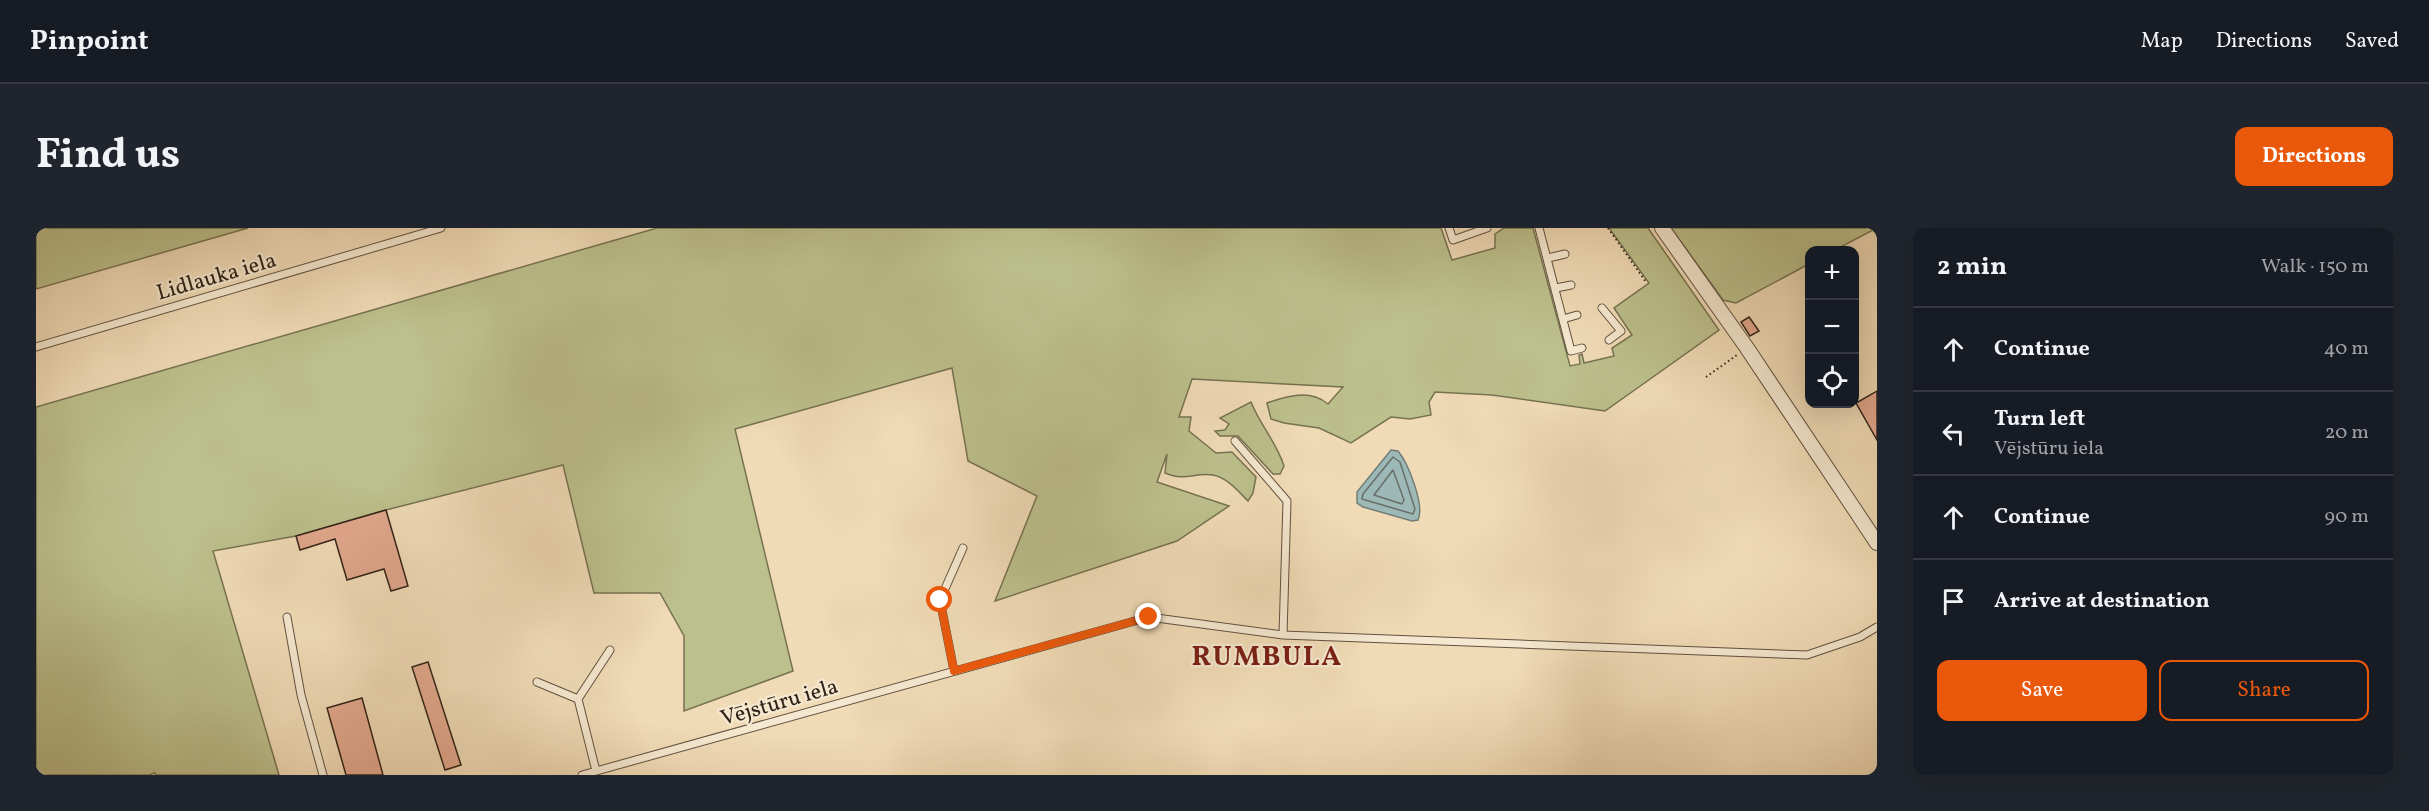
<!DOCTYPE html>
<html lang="en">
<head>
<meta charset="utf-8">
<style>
	body { margin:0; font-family:Vollkorn,serif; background:#20242c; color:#f1f3f6 }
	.controls { position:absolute; right:18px; top:18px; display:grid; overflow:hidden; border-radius:12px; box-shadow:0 6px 24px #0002 }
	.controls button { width:54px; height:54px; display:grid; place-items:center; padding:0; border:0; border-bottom:2px solid #363941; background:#171b24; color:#f1f3f6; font:30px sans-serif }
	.stop { position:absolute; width:18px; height:18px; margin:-14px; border:4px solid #ea580c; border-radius:50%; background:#fff }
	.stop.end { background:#ea580c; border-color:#fff; box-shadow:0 2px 6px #0008 }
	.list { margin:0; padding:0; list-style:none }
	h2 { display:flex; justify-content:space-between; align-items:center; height:78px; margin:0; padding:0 24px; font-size:26px }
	h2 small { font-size:20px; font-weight:400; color:#9ea1a6 }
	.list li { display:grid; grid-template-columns:39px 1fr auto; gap:18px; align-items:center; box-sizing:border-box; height:84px; padding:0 24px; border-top:2px solid #363941 }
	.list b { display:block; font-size:22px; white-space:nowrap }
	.list p { margin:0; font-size:20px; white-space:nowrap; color:#9ea1a6 }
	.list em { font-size:20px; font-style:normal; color:#9ea1a6 }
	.actions { display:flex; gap:12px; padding:18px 24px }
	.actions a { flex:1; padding:14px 0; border:2px solid #ea580c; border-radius:12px; text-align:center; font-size:21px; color:#ea580c }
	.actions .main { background:#ea580c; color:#fff }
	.icon { flex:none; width:33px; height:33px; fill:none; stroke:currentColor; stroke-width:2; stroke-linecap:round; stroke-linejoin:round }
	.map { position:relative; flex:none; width:1841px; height:547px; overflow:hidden; border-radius:12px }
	header { display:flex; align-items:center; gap:36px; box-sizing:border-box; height:84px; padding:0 30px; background:#171b24; border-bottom:2px solid #363941 }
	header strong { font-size:28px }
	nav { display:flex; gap:33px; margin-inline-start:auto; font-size:21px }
	.intro { display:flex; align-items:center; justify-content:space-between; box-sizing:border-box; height:144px; padding:0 36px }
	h1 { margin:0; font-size:42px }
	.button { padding:15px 27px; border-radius:12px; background:#ea580c; color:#fff; font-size:21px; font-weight:700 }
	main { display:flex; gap:36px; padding:0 36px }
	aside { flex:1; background:#171b24; border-radius:12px; box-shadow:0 6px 24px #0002 }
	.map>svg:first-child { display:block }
</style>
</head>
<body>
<header>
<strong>Pinpoint</strong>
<nav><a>Map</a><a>Directions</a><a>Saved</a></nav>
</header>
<div class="intro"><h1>Find us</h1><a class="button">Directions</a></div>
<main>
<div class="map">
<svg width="1841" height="547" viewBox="0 0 1841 547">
	<rect width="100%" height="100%" fill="#f0dbb6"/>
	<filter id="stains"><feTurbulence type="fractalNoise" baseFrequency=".00333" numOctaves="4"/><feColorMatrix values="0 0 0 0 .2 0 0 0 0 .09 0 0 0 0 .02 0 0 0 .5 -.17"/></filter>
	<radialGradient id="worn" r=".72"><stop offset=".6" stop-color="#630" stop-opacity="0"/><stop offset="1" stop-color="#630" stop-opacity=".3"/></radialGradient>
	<path fill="#bcc08c" stroke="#777252" stroke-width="1.5" d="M0 0H212L0 61Z
		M621 0H1405L1416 32 1459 20V6L1468 0H1497L1534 138 1544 136 1543 127 1546 126 1548 135 1578 128 1576 120 1596 107 1578 80 1613 55 1573 0H1612L1683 102 1569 183 1456 167 1399 164 1393 174 1395 187 1374 191 1355 189 1315 215 1283 200 1248 195 1235 191 1231 175C1251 168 1274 161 1292 176L1307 159 1156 151 1143 189H1155L1153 203 1180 225 1196 224 1220 249 1217 265 1212 273C1202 263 1192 250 1177 247 1157 244 1151 254 1129 245L1131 226 1121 254 1193 278 1141 313 959 373 1001 268 932 233 916 140 699 201 757 443 648 483V408L624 365H558L527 237 350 282 260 308 177 323 243 547H120L119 545 113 547H0V179Z
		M1635 0H1841L1799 22H1774L1773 36 1700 75 1687 72Z
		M1215 174C1224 197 1241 215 1248 238L1244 246H1237L1202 208H1184L1179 203 1189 202 1193 196 1184 190Z"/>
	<path fill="#9db9b7" stroke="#727d77" stroke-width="1.5" d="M1355 222 1362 223C1372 235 1389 277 1382 292L1376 293 1327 279 1321 275V264Z"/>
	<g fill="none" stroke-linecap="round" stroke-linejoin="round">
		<path stroke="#686e68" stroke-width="1.5" d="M1357 229 1364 234 1379 281 1377 286 1326 271 1327 266Z
			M1357 242 1368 272 1366 276 1338 267Z"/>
	</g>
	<path fill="#e2a88d" stroke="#322318" stroke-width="1.5" d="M1713 89 1723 103 1714 108 1705 94Z
		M1841 163V212L1820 175Z
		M350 282 372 358 355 363 348 341 311 352 299 311 264 322 260 308Z
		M392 434 425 537 409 542 376 439Z
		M326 470 347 547H310L291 480Z"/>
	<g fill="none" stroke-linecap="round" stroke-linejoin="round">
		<defs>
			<path id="service" d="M1413 0 1417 12 1451 0
				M1503 0 1535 123 1546 120
				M1512 30 1529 26
				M1520 60 1535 57
				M1566 80 1585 103 1573 112
				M1527 91 1541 87
				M0 119 405 0
				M1199 213 1251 273 1247 407
				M251 389 265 467 287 547
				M918 443 904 372 927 320
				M501 454 542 471
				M560 543 542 471 574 422
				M546 547 1113 389 1247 407 1771 427 1824 409 1841 399"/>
			<path id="minor" d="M1626 0 1711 120 1841 315"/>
		</defs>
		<use href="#service" stroke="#625140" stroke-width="9"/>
		<use href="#minor" stroke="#625140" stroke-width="16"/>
		<path stroke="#322318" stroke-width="2" stroke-dasharray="1.5 3" stroke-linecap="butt" d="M1572 0 1610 54
			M1670 149 1701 127"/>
		<use href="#service" stroke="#f5e8d0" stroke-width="7"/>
		<use href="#minor" stroke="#f5e8d0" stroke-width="14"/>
	</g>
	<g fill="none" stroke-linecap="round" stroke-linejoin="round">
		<path stroke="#ea580c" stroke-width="8" d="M904 372 918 443 1113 389"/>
	</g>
	<g text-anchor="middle" stroke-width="4.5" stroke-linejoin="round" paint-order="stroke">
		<g font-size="22" fill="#322318" stroke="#f5e8d0">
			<text transform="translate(180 47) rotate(-16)" y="8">Lidlauka iela</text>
			<text transform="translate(743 473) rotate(-16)" y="8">Vējstūru iela</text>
		</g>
		<g font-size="28" font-weight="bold" letter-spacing="1.5" fill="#7a1f14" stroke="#f5e8d0">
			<text x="1231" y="437">RUMBULA</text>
		</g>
	</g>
	<rect width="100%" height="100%" filter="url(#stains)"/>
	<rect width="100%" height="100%" fill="url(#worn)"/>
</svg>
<div class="controls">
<button>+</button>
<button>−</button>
<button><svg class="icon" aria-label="locate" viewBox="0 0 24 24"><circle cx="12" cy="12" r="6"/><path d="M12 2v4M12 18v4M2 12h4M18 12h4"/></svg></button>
</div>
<div class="stop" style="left:904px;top:372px"></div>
<div class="stop end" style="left:1113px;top:389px"></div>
</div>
<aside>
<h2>2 min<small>Walk · 150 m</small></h2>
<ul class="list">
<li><svg class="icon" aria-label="ahead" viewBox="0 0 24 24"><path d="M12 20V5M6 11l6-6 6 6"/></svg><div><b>Continue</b></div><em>40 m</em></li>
<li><svg class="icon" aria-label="left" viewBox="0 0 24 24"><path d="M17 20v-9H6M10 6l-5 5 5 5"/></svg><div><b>Turn left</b><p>Vējstūru iela</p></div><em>20 m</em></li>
<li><svg class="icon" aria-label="ahead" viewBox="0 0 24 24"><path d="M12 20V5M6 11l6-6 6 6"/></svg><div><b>Continue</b></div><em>90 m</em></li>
<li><svg class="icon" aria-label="arrive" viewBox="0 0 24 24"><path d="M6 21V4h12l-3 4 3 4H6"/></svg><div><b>Arrive at destination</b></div></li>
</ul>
<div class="actions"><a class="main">Save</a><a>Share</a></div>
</aside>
</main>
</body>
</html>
